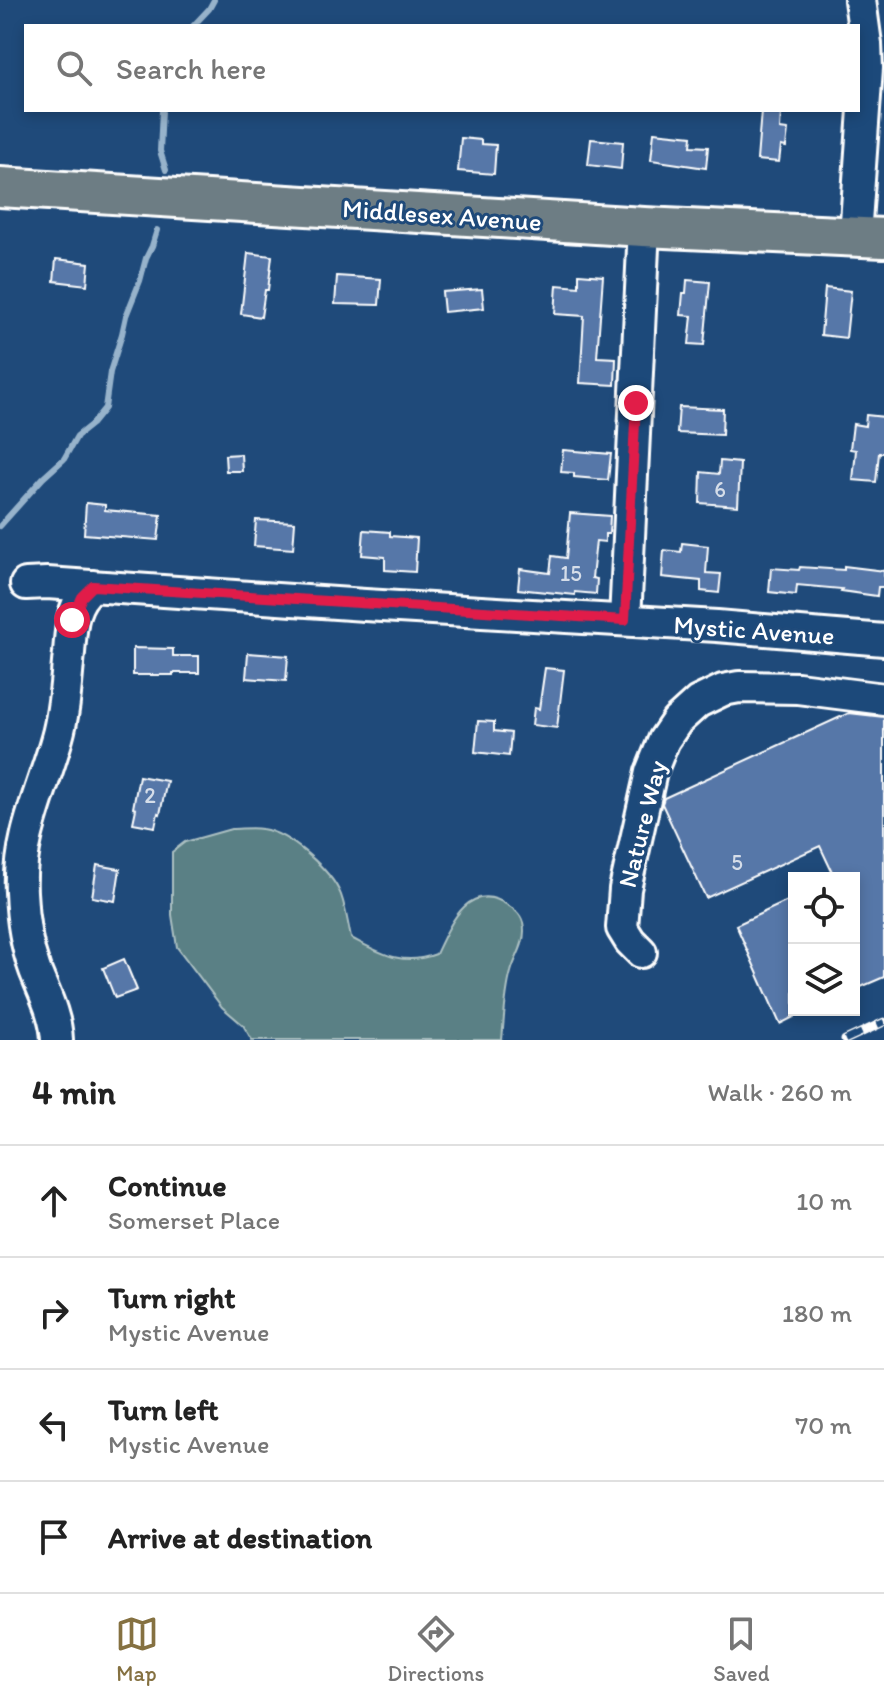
<!DOCTYPE html>
<html lang="en">
<head>
<meta charset="utf-8">
<style>
	body { margin:0; font-family:Itim,sans-serif; background:#f6f6f6; color:#222 }
	.controls { position:absolute; right:24px; bottom:24px; display:grid; overflow:hidden; border-radius:0px; box-shadow:0 4px 12px #0003 }
	.controls button { width:72px; height:72px; display:grid; place-items:center; padding:0; border:0; border-bottom:2px solid #e0e0e0; background:#fff; color:#222; font:40px sans-serif }
	.stop { position:absolute; width:24px; height:24px; margin:-18px; border:6px solid #e11d48; border-radius:50%; background:#fff }
	.stop.end { background:#e11d48; border-color:#fff; box-shadow:0 2px 8px #0008 }
	.list { margin:0; padding:0; list-style:none }
	h2 { display:flex; justify-content:space-between; align-items:center; height:104px; margin:0; padding:0 32px; font-size:34px }
	h2 small { font-size:26px; font-weight:400; color:#767676 }
	.list li { display:grid; grid-template-columns:52px 1fr auto; gap:24px; align-items:center; box-sizing:border-box; height:112px; padding:0 32px; border-top:2px solid #e0e0e0 }
	.list b { display:block; font-size:30px; white-space:nowrap }
	.list p { margin:0; font-size:26px; white-space:nowrap; color:#767676 }
	.list em { font-size:26px; font-style:normal; color:#767676 }
	.icon { flex:none; width:44px; height:44px; fill:none; stroke:currentColor; stroke-width:2; stroke-linecap:round; stroke-linejoin:round }
	.map { position:relative; flex:none; width:884px; height:1040px; overflow:hidden }
	.search { position:absolute; background:#fff; box-shadow:0 4px 12px #0003; left:24px; right:24px; top:24px; height:88px; display:flex; align-items:center; gap:20px; box-sizing:border-box; padding:0 28px; border-radius:0px; color:#767676; font-size:30px }
	.sheet { height:552px; background:#fff }
	nav { display:flex; justify-content:space-around; align-items:center; box-sizing:border-box; height:112px; border-top:2px solid #e0e0e0; background:#fff; font-size:22px; color:#767676 }
	nav a { display:grid; justify-items:center; gap:4px }
	nav .on { color:#857141 }
	.map>svg:first-child { display:block }
</style>
</head>
<body>
<div class="map">
<svg width="884" height="1040" viewBox="0 0 884 1040">
	<rect width="100%" height="100%" fill="#1f4a7a"/>
	<filter id="ink" filterUnits="userSpaceOnUse"><feTurbulence type="fractalNoise" baseFrequency=".0125" numOctaves="2"/><feDisplacementMap in="SourceGraphic" scale="16" xChannelSelector="R" yChannelSelector="G"/><feConvolveMatrix kernelMatrix="1 2 1 2 8 2 1 2 1" color-interpolation-filters="sRGB"/></filter>
	<g filter="url(#ink)">
		<path fill="#5a8085" stroke="#acc0c2" stroke-width="2" d="M231 829C241 829 253 827 262 829 289 833 331 870 341 895 346 909 348 924 351 938 381 953 402 967 436 954 450 924 469 878 509 906 519 912 524 919 524 931 524 947 515 957 511 972 505 992 504 1019 502 1040H252L243 1025 222 1007 177 947 172 915V852L185 842Z"/>
		<g fill="none" stroke-linecap="round" stroke-linejoin="round">
			<path stroke="#97b3cb" stroke-width="6" d="M193 26 209 9 214 0
				M162 110 160 151 166 170
				M0 526 43 478 64 459 77 436 92 424 105 408 110 372 122 334 126 316 140 281 146 258 152 246 157 230"/>
		</g>
		<path fill="#5777a8" stroke="#fff" stroke-width="2" d="M761 111 781 112 780 129 788 130 786 147 781 146 779 162 757 160Z
			M654 132 692 136 691 146 708 147 706 168 651 160Z
			M461 138 481 140V144L496 145 494 174 458 171Z
			M591 139 623 142 621 169 588 165Z
			M248 253 272 256 268 290H265L261 317 241 314Z
			M56 259 89 263 87 285 54 281Z
			M579 274 603 276 597 357 616 358 615 385 580 383 584 316 555 314 557 285 579 287Z
			M337 276 381 279 379 305 335 304Z
			M687 280 710 282 704 345 689 344 692 316 681 315 683 293H686Z
			M825 288 851 291 846 338 821 335Z
			M482 289 484 308 444 312 442 292Z
			M679 407 723 409 722 435 677 433Z
			M866 415 884 417V453H879L876 482 853 480 856 450 850 449 853 424 865 426Z
			M563 450 611 454 608 480 574 477V473L561 472Z
			M241 454 242 471H226L225 455Z
			M720 461 740 463 738 506 700 503 701 472 719 474Z
			M86 503 105 505V510L161 515 158 540 84 534Z
			M570 513 610 516 609 534H605V542L596 541 592 578 597 579 596 594 575 592V595L518 589 520 569 550 573 552 556 566 558Z
			M256 520 295 522 293 549 254 546Z
			M364 530 390 532V536L417 538 415 572 385 570V557L362 555Z
			M682 543 708 546 706 573 721 574 719 593 701 591V581L662 577 664 550 681 552Z
			M844 566 884 571V587H878L877 596 841 591 842 589 797 585 796 595 769 592 771 568 799 570 800 567 844 570Z
			M133 648 173 649V656H199V673H173V675H133Z
			M248 653 288 656 286 681 246 678Z
			M545 668 564 670 557 728 532 725 534 708 539 709Z
			M849 713 884 717V977L854 990V878H835L820 846 706 898 662 804 664 798Z
			M478 721 494 722V731L511 733 509 756 475 752Z
			M139 776 167 781 160 814 158 813 155 827 133 823 136 809 133 808Z
			M97 865 120 869 115 901 92 897Z
			M794 898V1017L780 1024 736 925Z
			M124 959 137 990 115 998 103 968Z"/>
		<g fill="none" stroke-linecap="round" stroke-linejoin="round">
			<defs>
				<path id="minor" d="M855 236 867 68 866 44 860 0
					M26 584 47 583 365 605 717 626 884 640
					M625 620 644 227
					M641 952 630 941 622 928 625 889 651 772 664 740 677 721 698 702 723 690 739 687 798 688 884 699
					M57 1040C56 1015 44 993 35 970 26 945 22 918 21 892 18 837 43 789 57 738 65 710 66 681 69 653 71 629 71 602 93 586"/>
				<path id="major" d="M0 187 644 227 884 238"/>
			</defs>
			<use href="#minor" stroke="#fff" stroke-width="36"/>
			<use href="#major" stroke="#fff" stroke-width="44"/>
			<use href="#minor" stroke="#1f4a7a" stroke-width="30"/>
			<use href="#major" stroke="#6d7d84" stroke-width="38"/>
			<defs>
				<path id="rail" d="M845 1040 884 1022"/>
			</defs>
			<use href="#rail" stroke="#fff" stroke-width="9"/>
			<use href="#rail" stroke="#1f4a7a" stroke-width="6" stroke-dasharray="18" stroke-linecap="butt"/>
		</g>
	</g>
	<g fill="none" stroke-linecap="round" stroke-linejoin="round" filter="url(#ink)">
		<path stroke="#e11d48" stroke-width="10" d="M72 620 82 597 93 586 625 620 636 403"/>
	</g>
	<g text-anchor="middle" stroke-width="6" stroke-linejoin="round" paint-order="stroke">
		<g font-size="22" fill="#d5dde9">
			<text x="720" y="497">6</text>
			<text x="571" y="581">15</text>
			<text x="150" y="803">2</text>
			<text x="737" y="870">5</text>
		</g>
		<g font-size="26" fill="#fff" stroke="#1f4a7a">
			<text transform="translate(442 215) rotate(4)" y="9">Middlesex Avenue</text>
			<text transform="translate(754 630) rotate(4)" y="9">Mystic Avenue</text>
			<text transform="translate(642 824) rotate(-76)" y="9">Nature Way</text>
		</g>
	</g>
</svg>
<div class="controls">
<button><svg class="icon" aria-label="locate" viewBox="0 0 24 24"><circle cx="12" cy="12" r="6"/><path d="M12 2v4M12 18v4M2 12h4M18 12h4"/></svg></button>
<button><svg class="icon" aria-label="layers" viewBox="0 0 24 24"><path d="M12 4l9 5-9 5-9-5zM3 14l9 5 9-5"/></svg></button>
</div>
<div class="stop" style="left:72px;top:620px"></div>
<div class="stop end" style="left:636px;top:403px"></div>
<div class="search"><svg class="icon" aria-label="search" viewBox="0 0 24 24"><circle cx="10" cy="10" r="6"/><path d="M15 15l6 6"/></svg>Search here</div>
</div>
<section class="sheet">
<h2>4 min<small>Walk · 260 m</small></h2>
<ul class="list">
<li><svg class="icon" aria-label="ahead" viewBox="0 0 24 24"><path d="M12 20V5M6 11l6-6 6 6"/></svg><div><b>Continue</b><p>Somerset Place</p></div><em>10 m</em></li>
<li><svg class="icon" aria-label="right" viewBox="0 0 24 24"><path d="M7 20v-9h11M14 6l5 5-5 5"/></svg><div><b>Turn right</b><p>Mystic Avenue</p></div><em>180 m</em></li>
<li><svg class="icon" aria-label="left" viewBox="0 0 24 24"><path d="M17 20v-9H6M10 6l-5 5 5 5"/></svg><div><b>Turn left</b><p>Mystic Avenue</p></div><em>70 m</em></li>
<li><svg class="icon" aria-label="arrive" viewBox="0 0 24 24"><path d="M6 21V4h12l-3 4 3 4H6"/></svg><div><b>Arrive at destination</b></div></li>
</ul>
</section>
<nav>
<a class="on"><svg class="icon" aria-label="map" viewBox="0 0 24 24"><path d="M3 6l6-2 6 2 6-2v14l-6 2-6-2-6 2zM9 4v14M15 6v14"/></svg>Map</a>
<a><svg class="icon" aria-label="directions" viewBox="0 0 24 24"><path d="M12 3l9 9-9 9-9-9zM9 14v-3h6M13 9l2 2-2 2"/></svg>Directions</a>
<a><svg class="icon" aria-label="saved" viewBox="0 0 24 24"><path d="M7 4h10v16l-5-4-5 4z"/></svg>Saved</a>
</nav>
</body>
</html>
